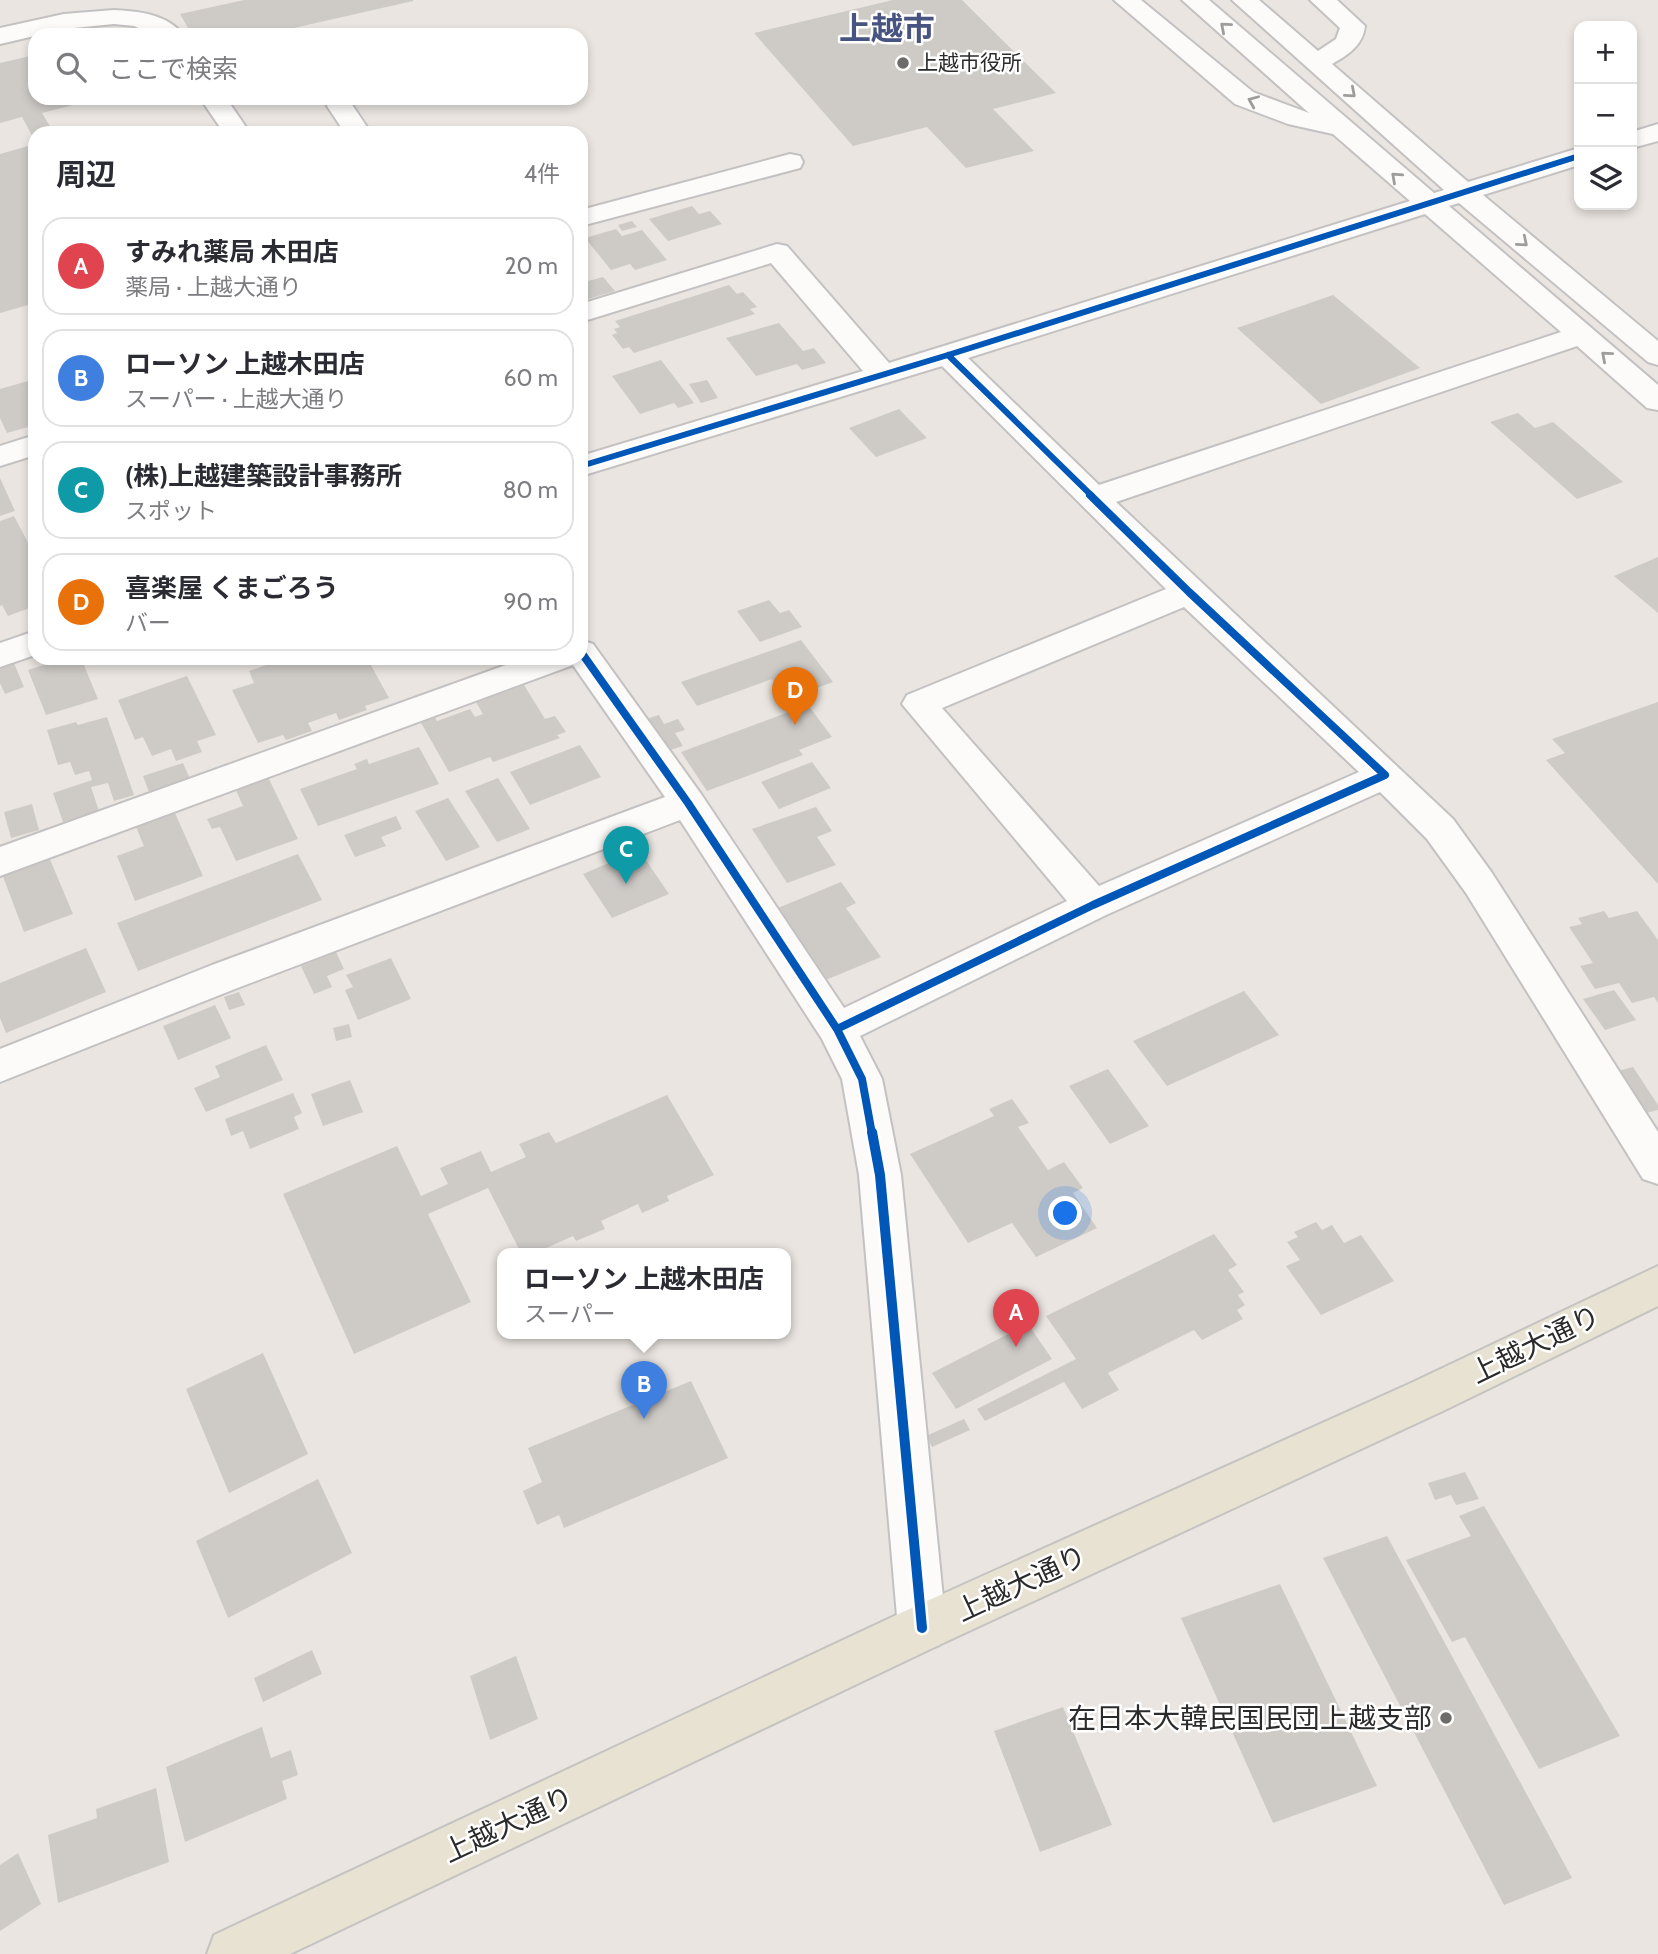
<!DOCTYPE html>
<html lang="ja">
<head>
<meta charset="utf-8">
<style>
	body { margin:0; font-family:Cabin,"Noto Sans JP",sans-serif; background:#f2f2f3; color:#2b2b33 }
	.controls { position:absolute; right:21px; top:21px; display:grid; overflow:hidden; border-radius:14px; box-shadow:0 4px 10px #0003 }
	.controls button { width:63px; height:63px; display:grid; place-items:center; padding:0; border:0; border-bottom:2px solid #e1e1e2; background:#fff; color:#2b2b33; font:35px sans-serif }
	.you { position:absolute; left:1066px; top:1214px; width:24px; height:24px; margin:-18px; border:5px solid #fff; border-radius:50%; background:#1a73e8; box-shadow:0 0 0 10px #1a73e833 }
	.badge { display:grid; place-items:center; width:46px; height:46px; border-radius:50%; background:#1a73e8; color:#fff; font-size:23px; font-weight:700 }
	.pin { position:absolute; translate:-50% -58px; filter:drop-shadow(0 2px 4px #0008) }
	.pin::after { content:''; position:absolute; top:37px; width:24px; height:21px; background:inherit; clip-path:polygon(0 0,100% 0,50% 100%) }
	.popup { position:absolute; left:497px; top:1248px; width:294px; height:91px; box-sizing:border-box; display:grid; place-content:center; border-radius:14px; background:#fff; filter:drop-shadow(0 2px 5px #0005); font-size:23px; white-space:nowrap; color:#7c7c81 }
	.popup b { font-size:26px; color:#2b2b33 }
	.popup::after { content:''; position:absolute; left:50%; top:100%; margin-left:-14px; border:14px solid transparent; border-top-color:#fff }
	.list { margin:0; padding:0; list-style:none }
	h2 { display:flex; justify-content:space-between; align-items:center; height:91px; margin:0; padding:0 28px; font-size:30px }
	h2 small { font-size:23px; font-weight:400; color:#7c7c81 }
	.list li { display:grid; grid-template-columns:46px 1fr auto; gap:21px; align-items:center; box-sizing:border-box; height:98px; margin:0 14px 14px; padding:0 14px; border:2px solid #e1e1e2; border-radius:21px }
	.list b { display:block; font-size:26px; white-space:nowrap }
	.list p { margin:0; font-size:23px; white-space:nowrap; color:#7c7c81 }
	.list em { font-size:23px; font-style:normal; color:#7c7c81 }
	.icon { flex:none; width:38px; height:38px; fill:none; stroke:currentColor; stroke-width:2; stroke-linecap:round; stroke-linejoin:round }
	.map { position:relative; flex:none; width:1658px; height:1954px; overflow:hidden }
	.search { position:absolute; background:#fff; box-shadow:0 4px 10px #0003; left:28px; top:28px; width:560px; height:77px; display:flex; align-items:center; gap:18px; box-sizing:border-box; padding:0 24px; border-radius:21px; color:#7c7c81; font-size:26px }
	.panel { position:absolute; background:#fff; box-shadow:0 4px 10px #0003; left:28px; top:126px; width:560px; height:539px; border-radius:21px }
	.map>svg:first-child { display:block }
</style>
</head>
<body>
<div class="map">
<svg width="1658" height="1954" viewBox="0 0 1658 1954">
	<rect width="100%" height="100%" fill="#eae5e0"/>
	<path fill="#cecbc7" d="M244 0H413V1L263 35H192L180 14Z
		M893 0H962L1056 93 993 109 1034 151 966 168 927 127 853 146 754 33Z
		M35 55V98H69L73 105 42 113 54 133H35V141L22 117 0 123V63Z
		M35 144V303L0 313V154Z
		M692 206 699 214 710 211 722 224 668 241 649 219Z
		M632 221 637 227 622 231 618 225Z
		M616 229 622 236 642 230 667 260 635 270 630 264 611 270 585 238Z
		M603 277 615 291 581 301V283Z
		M729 285 737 294 743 292 757 307 750 309 755 314 634 353 629 347 623 349 612 335 617 333 614 329 620 327 615 321Z
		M1333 295 1420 368 1321 404 1237 328Z
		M779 323 803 351 814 348 826 363 802 370 797 364 756 376 726 338Z
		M661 360 694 403 678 408 674 403 640 414 612 376Z
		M35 379V425L7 433 0 418V389Z
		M707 380 718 398 701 403 689 384Z
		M899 409 927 438 876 457 849 428Z
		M1518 413 1535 428 1553 422 1623 482 1577 499 1490 422Z
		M0 478 15 511 0 516Z
		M14 516 35 556V606L8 616 2 605 0 606V521Z
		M1658 557V613L1614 576Z
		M769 600 780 613 789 610 802 627 760 642 737 611Z
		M801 640 833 682 803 693 807 699 790 705 772 679 697 706 681 682Z
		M53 658H81L98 699 46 715 28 670 47 664 46 660Z
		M287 658H367L389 698 365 706 367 710 339 720 336 713 308 723 312 731 286 740 283 735 258 743 232 690 254 683 249 671Z
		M14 663 24 687 5 694 0 683V668Z
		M187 676 216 735 197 741 202 752 176 761 171 749 152 756 143 737 135 740 118 700Z
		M524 685 545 719 555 716 566 732 557 735 560 738 493 762 490 757 449 772 420 721 434 715 437 721 470 709 475 717 483 714 476 702Z
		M1658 702V884L1546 760 1565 753 1552 739Z
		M808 705 832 737 799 750 803 755 707 791 681 752Z
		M659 715 664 724 678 719 685 730 675 733 683 746 660 753 636 722Z
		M107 717 134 795 114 801 108 783 91 787 99 811 63 822 53 793 92 780 89 771 75 775 70 762 58 765 47 730 76 722 78 725Z
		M580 745 601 777 530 805 510 772Z
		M419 747 439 784 318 826 300 789 357 769 354 764 367 759 369 764Z
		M812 762 831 788 779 809 761 782Z
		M183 763 190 779 149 792 143 776Z
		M268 777 298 839 236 861 220 827 212 829 207 819 243 806 235 788Z
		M498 778 530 829 497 842 465 791Z
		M448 798 480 847 446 861 415 811Z
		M32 804 39 830 11 838 4 812Z
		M816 807 832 831 817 837 836 865 787 883 752 829Z
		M175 813 203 876 135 901 117 856 144 846 136 827Z
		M396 816 402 829 381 837 386 846 355 857 344 835Z
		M639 850 669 894 612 918 583 874Z
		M298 854 322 900 138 971 117 923Z
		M49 857 73 914 24 932 2 874Z
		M841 882 856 903 846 908 881 957 821 982 773 910Z
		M1604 911 1609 918 1637 911 1658 940V1003L1654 997 1632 1003 1619 983 1595 989 1580 966 1593 963 1569 927 1582 924 1578 918Z
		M86 948 106 992 6 1033 0 1018V983Z
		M336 952 344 969 327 976 332 987 314 994 301 966Z
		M391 958 411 999 358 1020 345 990 353 987 346 975Z
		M1614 990 1636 1020 1605 1030 1583 999Z
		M1244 991 1279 1035 1167 1086 1133 1041Z
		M239 992 245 1005 229 1010 224 997Z
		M215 1005 231 1038 178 1060 163 1026Z
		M349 1024 352 1037 336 1041 333 1028Z
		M266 1045 283 1080 206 1112 194 1088 220 1077 215 1066Z
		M1633 1067 1658 1105V1110L1638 1115 1610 1073Z
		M1108 1069 1149 1126 1110 1144 1069 1086Z
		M350 1080 363 1112 323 1126 311 1094Z
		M293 1093 302 1113 294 1117 299 1129 250 1149 243 1131 231 1136 225 1119Z
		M667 1095 714 1175 667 1196 669 1201 642 1213 638 1204 601 1221 605 1229 576 1241 573 1236 544 1249 547 1253H521L488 1188 428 1214 471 1302 354 1354 283 1194 397 1146 421 1196 448 1184 440 1168 481 1151 491 1172 526 1157 519 1144 549 1132 556 1143Z
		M1012 1099 1029 1123 1018 1127 1048 1170 1064 1162 1083 1188 1073 1193 1097 1228 1036 1257 1012 1223 968 1243 910 1154 994 1116 989 1109Z
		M1316 1222 1322 1230 1332 1225 1344 1243 1361 1235 1394 1281 1321 1315 1286 1266 1300 1260 1287 1242 1298 1237 1294 1232Z
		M1214 1234 1237 1265 1228 1270 1244 1292 1238 1295 1245 1305 1237 1310 1243 1319 1202 1340 1194 1330 1108 1373 1119 1390 1082 1409 1064 1382 985 1421 977 1409 1076 1359 1046 1316Z
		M1028 1324 1052 1359 956 1409 932 1373Z
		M263 1353 308 1454 229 1493 186 1389Z
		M691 1381 728 1458 564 1528 559 1515 537 1525 523 1491 542 1482 528 1448Z
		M964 1419 970 1430 932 1447 926 1436Z
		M1465 1472 1479 1499 1456 1505 1451 1495 1435 1500 1428 1483Z
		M318 1479 352 1553 228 1618 196 1541Z
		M1484 1506 1620 1736 1539 1769 1465 1637 1452 1642 1406 1560 1471 1536 1459 1516Z
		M1387 1536 1572 1878 1504 1905 1323 1558Z
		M1280 1584 1377 1786 1273 1823 1181 1618Z
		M312 1650 322 1674 263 1702 254 1678Z
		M516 1656 538 1719 490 1740 470 1676Z
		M1063 1707 1112 1825 1040 1852 994 1731Z
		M262 1727 271 1758 291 1750 298 1775 282 1781 287 1799 185 1842 166 1767Z
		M156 1788 169 1862 58 1903 48 1835 97 1818 96 1809Z
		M18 1853 41 1904 0 1931V1865Z"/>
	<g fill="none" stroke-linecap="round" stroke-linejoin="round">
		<defs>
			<path id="minor" d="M1114 0H1141L1253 92 1309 113 1182 0H1209L1434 193 1444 190 1232 0H1259L1318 51 1336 39 1340 28 1310 0H1337L1365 26C1363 45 1348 55 1332 64L1468 182 1579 148V165L1483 195 1658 341V365L1648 362 1459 203 1449 206 1658 385V410L1647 408 1577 346 1116 502 1453 819 1492 873 1658 1132V1184L1643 1179 1466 893 1427 839 1380 792 1106 915 860 1036 882 1079 901 1175 946 1628 939 1645 922 1651 905 1645 898 1628 859 1175 842 1079 822 1039 680 820 240 987 0 1082V1049L212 965 665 797 573 665 0 876V847L525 658H581V640L593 644 701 794 844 1008 1067 901 902 704 907 695 1166 589 942 366 581 476V456L863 371 771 263 581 322V304L777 244 787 246 889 363 1410 201 1333 134 1288 124 1235 104ZM1425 214 1561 332 1099 485 968 358ZM1184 607 1359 772 1099 886 942 708Z
				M114 10C137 11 168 14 183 35H154L134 26 114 24 64 29 0 44V28L64 14Z
				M200 98H226L250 133H224Z
				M340 98 349 100 371 133H345L327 106 331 100Z
				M1658 124V141L1632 148V132Z
				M790 154 800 156 803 162 800 168 581 226V210Z
				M35 435V455L0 466V446Z
				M35 631V655L0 667V643Z"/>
			<path id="major" d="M1658 1266V1306L1443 1411 939 1645 290 1954H207L214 1935 905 1611 1411 1383Z"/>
		</defs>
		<use href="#minor" stroke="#c3c1c2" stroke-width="4"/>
		<use href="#major" stroke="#c5c3c1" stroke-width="4"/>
		<use href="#minor" fill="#fcfbfa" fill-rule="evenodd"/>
		<use href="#major" fill="#e8e2d2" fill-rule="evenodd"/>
		<defs>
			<path id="cycleway-far2" d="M948 355 1092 496
				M581 466 948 355 1579 156"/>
			<path id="cycleway-far1" d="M581 652 688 803 837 1029 862 1079 872 1134
				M837 1029 1093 905 1385 775 1189 592 1090 495"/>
			<path id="cycleway" d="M872 1132 880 1175 922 1628"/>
		</defs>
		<use href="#cycleway-far2" stroke="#fff" stroke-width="10"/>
		<use href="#cycleway-far1" stroke="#fff" stroke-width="12"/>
		<use href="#cycleway" stroke="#fff" stroke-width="15"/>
		<use href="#cycleway-far2" stroke="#0057b8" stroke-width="6"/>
		<use href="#cycleway-far1" stroke="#0057b8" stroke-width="8"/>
		<use href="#cycleway" stroke="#0057b8" stroke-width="10"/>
	</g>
	<defs><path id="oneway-chevron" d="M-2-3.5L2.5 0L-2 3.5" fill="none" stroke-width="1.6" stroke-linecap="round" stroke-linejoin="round" transform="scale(1.75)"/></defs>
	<g stroke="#9e9d9d">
		<use href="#oneway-chevron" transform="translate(1225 27) rotate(-139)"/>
		<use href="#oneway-chevron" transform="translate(1351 93) rotate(41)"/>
		<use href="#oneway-chevron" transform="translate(1253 101) rotate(-157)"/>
		<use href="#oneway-chevron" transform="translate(1396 177) rotate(-138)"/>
		<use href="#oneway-chevron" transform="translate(1523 242) rotate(40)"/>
		<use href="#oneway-chevron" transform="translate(1606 356) rotate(-139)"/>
	</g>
	<g fill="#6e6c6a" stroke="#fff" stroke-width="2.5">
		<circle cx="903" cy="63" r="7"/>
		<circle cx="1446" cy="1718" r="7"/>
	</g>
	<g text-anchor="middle" stroke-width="5" stroke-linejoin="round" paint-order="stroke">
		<g font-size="21" fill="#2b2b2b" stroke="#fff" text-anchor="start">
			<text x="917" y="70">上越市役所</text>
		</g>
		<g font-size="28" fill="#2b2b2b" stroke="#fff">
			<text transform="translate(1535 1344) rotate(-26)" y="10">上越大通り</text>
			<text transform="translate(1021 1583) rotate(-25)" y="10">上越大通り</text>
			<text transform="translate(508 1824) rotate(-25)" y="10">上越大通り</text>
		</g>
		<g font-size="28" fill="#2b2b2b" stroke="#fff" text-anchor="end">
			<text x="1432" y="1728">在日本大韓民国民団上越支部</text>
		</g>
		<g font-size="32" font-weight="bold" fill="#475380" stroke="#fff">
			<text x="887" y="40">上越市</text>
		</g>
	</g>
</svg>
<div class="controls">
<button>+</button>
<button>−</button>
<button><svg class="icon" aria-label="layers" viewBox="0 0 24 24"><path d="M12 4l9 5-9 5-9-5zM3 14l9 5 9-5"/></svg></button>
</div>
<div class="you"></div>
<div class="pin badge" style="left:1016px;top:1347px;background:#e0444e">A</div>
<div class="pin badge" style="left:644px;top:1419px;background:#3f7fe0">B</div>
<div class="popup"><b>ローソン 上越木田店</b>スーパー</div>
<div class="pin badge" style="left:626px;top:884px;background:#0f9aa8">C</div>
<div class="pin badge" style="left:795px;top:725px;background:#e8710a">D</div>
<div class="search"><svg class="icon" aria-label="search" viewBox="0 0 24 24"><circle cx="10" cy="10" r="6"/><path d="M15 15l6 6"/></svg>ここで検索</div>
<section class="panel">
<h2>周辺<small>4件</small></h2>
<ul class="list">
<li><span class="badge" style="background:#e0444e">A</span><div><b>すみれ薬局 木田店</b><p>薬局 · 上越大通り</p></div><em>20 m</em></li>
<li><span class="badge" style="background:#3f7fe0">B</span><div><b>ローソン 上越木田店</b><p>スーパー · 上越大通り</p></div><em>60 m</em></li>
<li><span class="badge" style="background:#0f9aa8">C</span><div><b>(株)上越建築設計事務所</b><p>スポット</p></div><em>80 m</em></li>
<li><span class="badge" style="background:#e8710a">D</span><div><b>喜楽屋 くまごろう</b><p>バー</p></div><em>90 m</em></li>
</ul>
</section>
</div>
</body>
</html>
